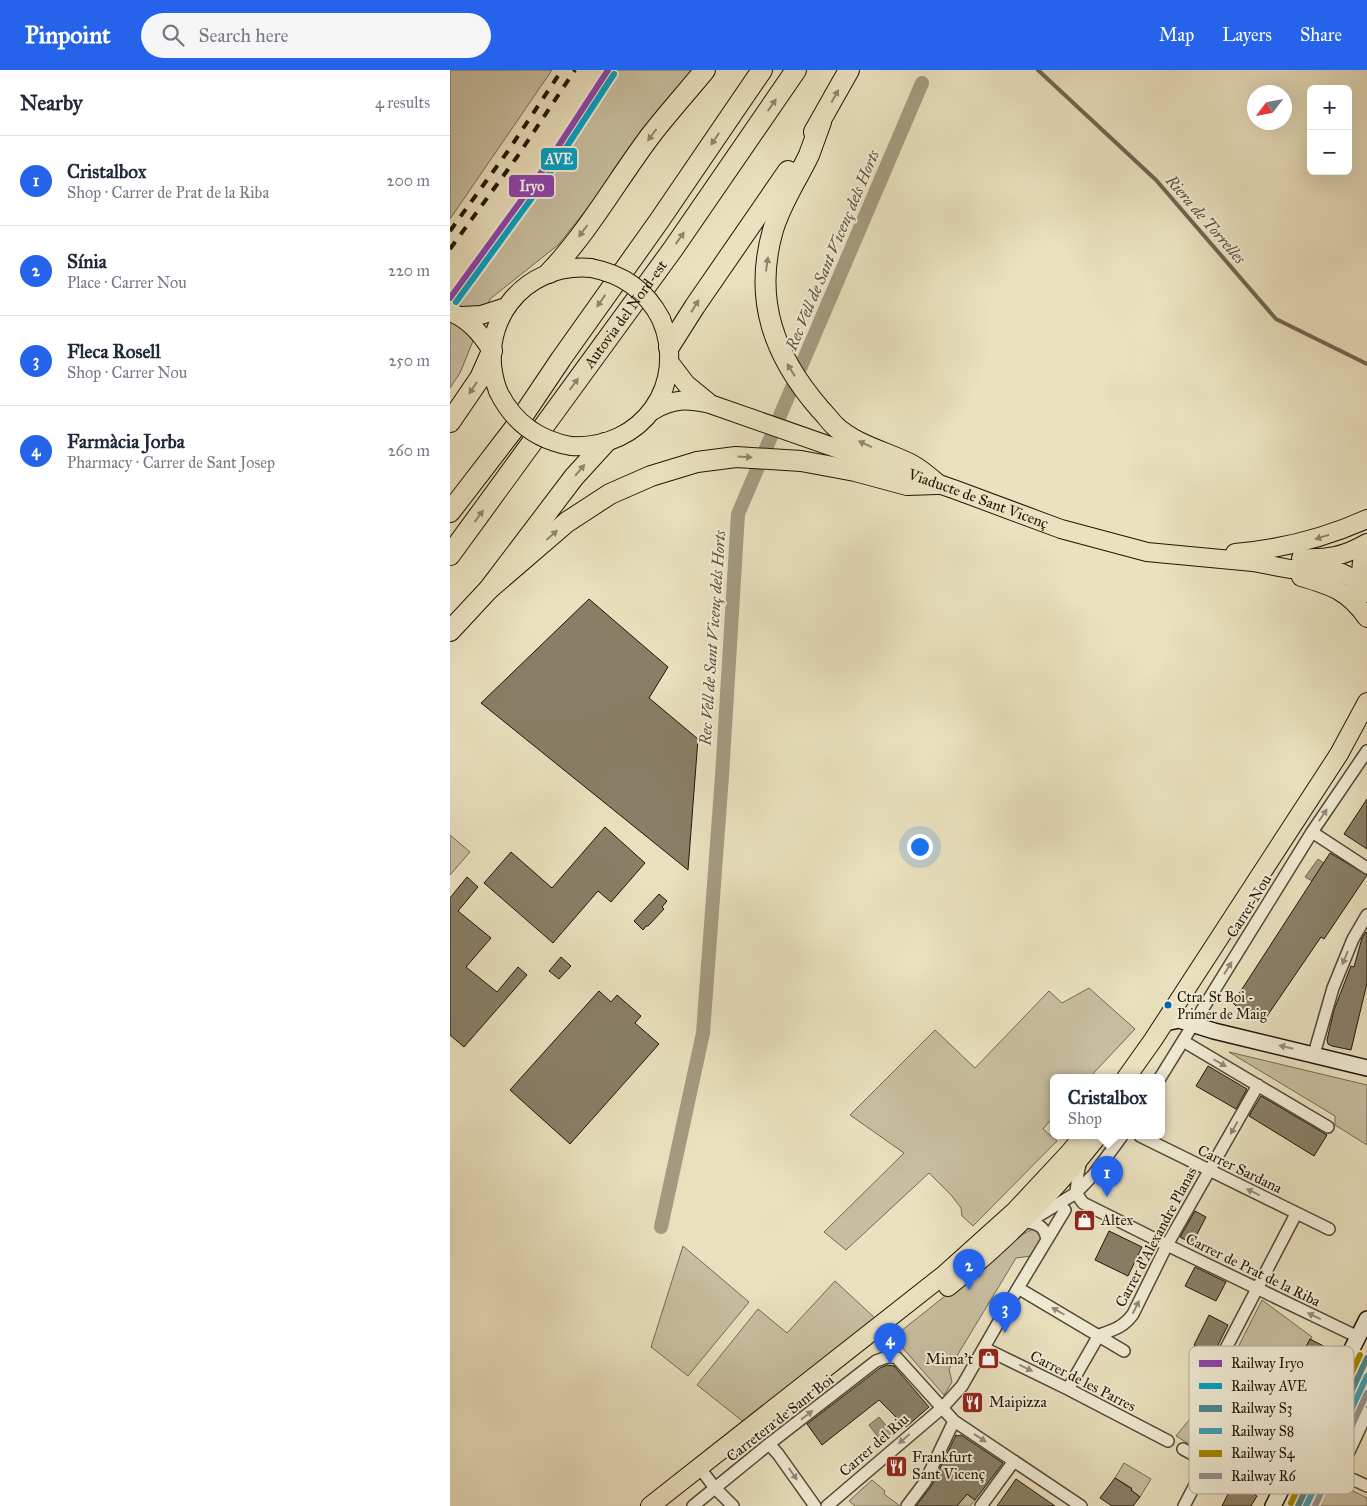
<!DOCTYPE html>
<html lang="en">
<head>
<meta charset="utf-8">
<style>
	body { margin:0; font-family:"IM FELL Great Primer",serif; background:#f6f6f7; color:#1f2937 }
	.controls { position:absolute; right:15px; top:15px; display:grid; overflow:hidden; border-radius:8px; box-shadow:0 5px 20px #0002 }
	.controls button { width:45px; height:45px; display:grid; place-items:center; padding:0; border:0; border-bottom:1px solid #e0e1e3; background:#fff; color:#1f2937; font:25px sans-serif }
	.compass { position:absolute; left:797px; top:15px; width:45px; height:45px; border-radius:50%; background:#fff; box-shadow:0 5px 20px #0002; rotate:238deg }
	.you { position:absolute; left:469px; top:776px; width:18px; height:18px; margin:-12px; border:4px solid #fff; border-radius:50%; background:#1a73e8; box-shadow:0 0 0 8px #1a73e833 }
	.badge { display:grid; place-items:center; width:32px; height:32px; border-radius:50%; background:#2563eb; color:#fff; font-size:16px; font-weight:700 }
	.pin { position:absolute; translate:-50% -41px; filter:drop-shadow(0 1px 2px #0008) }
	.pin::after { content:''; position:absolute; top:26px; width:18px; height:15px; background:inherit; clip-path:polygon(0 0,100% 0,50% 100%) }
	.popup { position:absolute; left:600px; top:1004px; width:115px; height:65px; box-sizing:border-box; display:grid; place-content:center; border-radius:8px; background:#fff; filter:drop-shadow(0 1px 4px #0005); font-size:16px; white-space:nowrap; color:#747a83 }
	.popup b { font-size:19px; color:#1f2937 }
	.popup::after { content:''; position:absolute; left:50%; top:100%; margin-left:-10px; border:10px solid transparent; border-top-color:#fff }
	.list { margin:0; padding:0; list-style:none }
	h2 { display:flex; justify-content:space-between; align-items:center; height:65px; margin:0; padding:0 20px; font-size:21px }
	h2 small { font-size:16px; font-weight:400; color:#747a83 }
	.list li { display:grid; grid-template-columns:32px 1fr auto; gap:15px; align-items:center; box-sizing:border-box; height:90px; padding:0 20px; border-top:1px solid #e0e1e3 }
	.list b { display:block; font-size:19px; white-space:nowrap }
	.list p { margin:0; font-size:16px; white-space:nowrap; color:#747a83 }
	.list em { font-size:16px; font-style:normal; color:#747a83 }
	.icon { flex:none; width:28px; height:28px; fill:none; stroke:currentColor; stroke-width:2; stroke-linecap:round; stroke-linejoin:round }
	.map { position:relative; flex:none; width:917px; height:1436px; overflow:hidden }
	header { display:flex; align-items:center; gap:30px; box-sizing:border-box; height:70px; padding:0 25px; background:#2563eb; color:#fff }
	header strong { font-size:24px }
	nav { display:flex; gap:28px; margin-inline-start:auto; font-size:18px }
	.search { width:350px; height:45px; background:#f6f6f7; display:flex; align-items:center; gap:12px; box-sizing:border-box; padding:0 18px; border-radius:28px; color:#747a83; font-size:19px }
	main { display:flex }
	aside { flex:1; background:#fff }
	.map>svg:first-child { display:block }
</style>
</head>
<body>
<header>
<strong>Pinpoint</strong>
<div class="search"><svg class="icon" aria-label="search" viewBox="0 0 24 24"><circle cx="10" cy="10" r="6"/><path d="M15 15l6 6"/></svg>Search here</div>
<nav><a>Map</a><a>Layers</a><a>Share</a></nav>
</header>
<main>
<aside>
<h2>Nearby<small>4 results</small></h2>
<ul class="list">
<li><span class="badge">1</span><div><b>Cristalbox</b><p>Shop · Carrer de Prat de la Riba</p></div><em>200 m</em></li>
<li><span class="badge">2</span><div><b>Sínia</b><p>Place · Carrer Nou</p></div><em>220 m</em></li>
<li><span class="badge">3</span><div><b>Fleca Rosell</b><p>Shop · Carrer Nou</p></div><em>250 m</em></li>
<li><span class="badge">4</span><div><b>Farmàcia Jorba</b><p>Pharmacy · Carrer de Sant Josep</p></div><em>260 m</em></li>
</ul>
</aside>
<div class="map">
<svg width="917" height="1436" viewBox="0 0 917 1436">
	<rect width="100%" height="100%" fill="#eae1bf"/>
	<filter id="stains"><feTurbulence type="fractalNoise" baseFrequency=".004" numOctaves="4"/><feColorMatrix values="0 0 0 0 .2 0 0 0 0 .09 0 0 0 0 .02 0 0 0 .5 -.17"/></filter>
	<radialGradient id="worn" r=".72"><stop offset=".6" stop-color="#630" stop-opacity="0"/><stop offset="1" stop-color="#630" stop-opacity=".3"/></radialGradient>
	<path fill="#c8bea0" stroke="#746954" d="M0 0H102L0 149Z
		M166 0H248L108 175 40 229 10 303 0 318V250Z
		M0 765 20 782 0 805Z
		M639 918 685 959 639 1008H603V1047L593 1059 607 1071 523 1156 512 1146 511 1138 502 1126 479 1103 396 1180 374 1162 454 1083 400 1045 485 960 525 998 599 921 612 933Z
		M779 982 917 1015V1075L885 1055V1046Z
		M583 1159 587 1160C595 1169 587 1177 581 1186L566 1188 499 1299 502 1312 494 1325 450 1275 441 1269 573 1164Z
		M233 1176 299 1232 238 1306 201 1277Z
		M385 1211 427 1250 295 1353 247 1315 308 1239 337 1263Z
		M812 1230 862 1267 831 1320 780 1293Z
		M782 1297 806 1309 739 1374 726 1366Z
		M774 1342 779 1347 769 1359 763 1354Z
		M674 1393 701 1409 690 1427 681 1420 682 1418 665 1408Z
		M879 1409 917 1428V1436H867Z
		M422 1410 435 1421 434 1424 450 1436H405L399 1431Z
		M517 1424 525 1430 520 1436H499L505 1428 510 1432Z"/>
	<path fill="#a59b80" stroke="#706550" d="M868 789 874 793 862 811 855 807Z
		M429 1347 444 1365 430 1375 426 1370 428 1367 419 1355Z"/>
	<g fill="none" stroke-linecap="round" stroke-linejoin="round">
		<path stroke="#706550" stroke-width="4" d="M588 0 706 110 826 249 917 294"/>
		<path stroke="#a59b80" stroke-width="14" d="M211 1157 253 963 272 706 288 444 472 13"/>
	</g>
	<path fill="#897f67" stroke="#201407" d="M139 529 218 597 199 628 248 669 238 800 31 633Z
		M917 729V779L894 764Z
		M155 757 195 793 161 832 148 821 103 873 34 813 61 782 102 818Z
		M880 783 917 805 874 869 871 867 813 952 796 946 783 933Z
		M17 807 28 817 8 841 41 868 16 897 47 922 68 897 77 905 14 977 0 965V828Z
		M209 824 217 831 212 837 214 839 198 856H196L193 860 184 851Z
		M916 862 917 863V913L901 980 882 976 878 974 877 970 884 940 901 896 904 897 912 868Z
		M111 887 121 896 109 909 99 901Z
		M149 921 161 932 167 925 191 946 185 953 209 974 120 1074 60 1020Z
		M758 996 797 1019 786 1039 746 1016Z
		M811 1026 877 1065 864 1086 799 1046Z
		M745 1141 756 1147 742 1174 730 1167Z
		M659 1161 692 1177 678 1206 645 1190Z
		M745 1197 776 1212 766 1231 735 1216Z
		M759 1245 778 1255 763 1285 744 1275Z
		M860 1269 883 1281 855 1335H853L805 1425 807 1426 801 1436H772L783 1414 796 1419 802 1416V1408L791 1401Z
		M437 1295 444 1296 479 1337 456 1357 429 1330 372 1375 357 1354 430 1298Z
		M506 1365 508 1366 511 1365 553 1393 525 1430 517 1424 507 1436H466L482 1415Z
		M665 1408 682 1419 681 1420 690 1427 683 1436H662L650 1428Z
		M566 1409 605 1436H547Z"/>
	<g fill="none" stroke-linecap="round" stroke-linejoin="round">
		<defs>
			<path id="street" d="M862 762 917 798
				M733 971 878 1057
				M864 984 883 918 903 869 917 845
				M710 1008 862 762 917 681
				M690 1066 879 1159
				M631 1090 628 1103 626 1123 633 1133 717 1175 908 1267
				M580 1151 626 1123 644 1104 672 1066
				M578 1152C590 1154 595 1158 597 1170
				M568 1218 674 1281
				M534 1278 618 1319 718 1371
				M773 1284 846 1144
				M618 1319 649 1265C663 1260 674 1257 683 1244L717 1175 808 1015
				M917 1343 889 1403 917 1416
				M319 1374 328 1384 365 1436
				M733 1379 757 1392 734 1436
				M757 1392 796 1412
				M249 1397 265 1418 283 1436
				M243 1436 319 1374 426 1291 437 1287H446L504 1351 631 1436
				M377 1436 492 1338 512 1316 568 1218 615 1140
				M457 1436 475 1412 504 1351
				M531 1436 564 1391"/>
			<path id="secondary" d="M715 953 729 950 764 961 917 998
				M823 1436 917 1249"/>
			<g id="primary">
				<path d="M0 242C19 249 31 264 42 281"/>
				<path d="M12 246 31 245 56 237"/>
				<path d="M220 293 236 314 258 332"/>
				<path d="M48 321C24 256 72 192 141 198"/>
				<path id="s1" d="M202 341C223 328 237 329 260 334L506 420 611 459 697 482 803 492 840 499 892 503 902 508 916 523"/>
				<path d="M121 376C192 380 239 314 211 249"/>
				<path d="M785 483C831 479 875 468 917 449"/>
				<path d="M851 488C877 489 893 487 917 473"/>
				<path d="M851 507C882 516 898 521 917 548"/>
				<path d="M916 521C909 505 910 491 917 476"/>
				<path d="M676 1008 703 970 889 684 917 632"/>
				<path d="M498 1217C553 1173 605 1121 648 1066"/>
				<path d="M200 1436 495 1204 565 1141 620 1082 633 1066"/>
			</g>
			<g id="highway">
				<path d="M371 52C367 63 363 74 359 85 347 110 331 133 323 160 303 230 324 286 370 339 375 344 380 351 385 356 405 375 436 382 460 394 470 399 479 407 487 414"/>
				<path d="M364 62 399 0"/>
				<path d="M99 203C139 161 167 110 201 65 218 43 237 22 255 0"/>
				<path d="M219 277 245 236 338 101"/>
				<path d="M0 352 30 308 42 281"/>
				<path d="M0 442 66 356 111 289 209 151 312 0"/>
				<path id="s2" d="M0 485 223 179 346 0"/>
				<path d="M39 519 117 452 160 424 201 406 247 392 286 387 351 391 405 401 457 415 487 414"/>
				<path d="M0 561 39 519 124 407 155 373"/>
			</g>
		</defs>
		<use href="#street" stroke="#524735" stroke-width="14"/>
		<use href="#secondary" stroke="#201407" stroke-width="18"/>
		<use href="#primary" stroke="#201407" stroke-width="20"/>
		<use href="#highway" stroke="#201407" stroke-width="22"/>
		<use href="#street" stroke="#f1ecd5" stroke-width="11"/>
		<use href="#secondary" stroke="#f1ecd5" stroke-width="15"/>
		<use href="#primary" stroke="#eae1bf" stroke-width="18"/>
		<use href="#highway" stroke="#eae1bf" stroke-width="20"/>
		<path stroke="#201407" stroke-width="4" stroke-dasharray="9 9" stroke-linecap="butt" d="M0 161 58 81 112 0
			M0 179 67 87 125 0"/>
		<defs>
			<path id="primary-bridge" d="M141 198C173 204 196 220 211 249
				M48 321C63 352 87 370 121 376"/>
		</defs>
		<use href="#primary-bridge" stroke="#201407" stroke-width="20" stroke-linecap="butt"/>
		<use href="#primary-bridge" stroke="#eae1bf" stroke-width="18"/>
		<defs>
			<path id="rail-1" d="M0 228 89 106 158 0"/>
			<path id="rail-2" d="M6 232 95 110 164 4"/>
			<path id="rail-3" d="M848 1436 917 1288"/>
			<path id="rail-4" d="M856 1436 917 1306"/>
			<path id="rail-5" d="M841 1433 910 1285"/>
			<path id="rail-6" d="M865 1436 917 1323"/>
		</defs>
		<use href="#rail-1" stroke="#f1ecd5" stroke-width="10"/>
		<use href="#rail-2" stroke="#f1ecd5" stroke-width="10"/>
		<use href="#rail-3" stroke="#f1ecd5" stroke-width="10"/>
		<use href="#rail-4" stroke="#f1ecd5" stroke-width="10"/>
		<use href="#rail-5" stroke="#f1ecd5" stroke-width="10"/>
		<use href="#rail-6" stroke="#f1ecd5" stroke-width="10"/>
		<use href="#rail-1" stroke="#8e44ad" stroke-width="6"/>
		<use href="#rail-2" stroke="#02a2c4" stroke-width="6"/>
		<use href="#rail-3" stroke="#4f868e" stroke-width="6"/>
		<use href="#rail-4" stroke="#419eb3" stroke-width="6"/>
		<use href="#rail-5" stroke="#a78600" stroke-width="6"/>
		<use href="#rail-6" stroke="#969391" stroke-width="6"/>
	</g>
	<defs><path id="oneway-solid" d="M-6-.8H1V-3.2L6.5 0L1 3.2V.8H-6Z" transform="scale(1.25)"/></defs>
	<g fill="#8f856c">
		<use href="#oneway-solid" transform="translate(385 26) rotate(-61)"/>
		<use href="#oneway-solid" transform="translate(322 35) rotate(-55)"/>
		<use href="#oneway-solid" transform="translate(202 65) rotate(127)"/>
		<use href="#oneway-solid" transform="translate(265 69) rotate(124)"/>
		<use href="#oneway-solid" transform="translate(133 161) rotate(127)"/>
		<use href="#oneway-solid" transform="translate(230 168) rotate(-55)"/>
		<use href="#oneway-solid" transform="translate(317 194) rotate(-82)"/>
		<use href="#oneway-solid" transform="translate(151 231) rotate(125)"/>
		<use href="#oneway-solid" transform="translate(245 236) rotate(-58)"/>
		<use href="#oneway-solid" transform="translate(341 300) rotate(-122)"/>
		<use href="#oneway-solid" transform="translate(124 314) rotate(-54)"/>
		<use href="#oneway-solid" transform="translate(23 318) rotate(124)"/>
		<use href="#oneway-solid" transform="translate(415 374) rotate(-156)"/>
		<use href="#oneway-solid" transform="translate(295 387) rotate(4)"/>
		<use href="#oneway-solid" transform="translate(130 400) rotate(-50)"/>
		<use href="#oneway-solid" transform="translate(29 446) rotate(-54)"/>
		<use href="#oneway-solid" transform="translate(102 465) rotate(-41)"/>
		<use href="#oneway-solid" transform="translate(872 467) rotate(162)"/>
	</g>
	<g fill="#938b78">
		<use href="#oneway-solid" transform="translate(873 745) rotate(-56)"/>
		<use href="#oneway-solid" transform="translate(895 888) rotate(113)"/>
		<use href="#oneway-solid" transform="translate(778 898) rotate(-58)"/>
		<use href="#oneway-solid" transform="translate(836 977) rotate(-167)"/>
		<use href="#oneway-solid" transform="translate(770 993) rotate(30)"/>
		<use href="#oneway-solid" transform="translate(784 1058) rotate(119)"/>
		<use href="#oneway-solid" transform="translate(803 1122) rotate(-154)"/>
		<use href="#oneway-solid" transform="translate(686 1237) rotate(-64)"/>
		<use href="#oneway-solid" transform="translate(608 1241) rotate(-150)"/>
		<use href="#oneway-solid" transform="translate(864 1246) rotate(-155)"/>
		<use href="#oneway-solid" transform="translate(576 1298) rotate(26)"/>
		<use href="#oneway-solid" transform="translate(357 1345) rotate(-38)"/>
		<use href="#oneway-solid" transform="translate(530 1368) rotate(33)"/>
		<use href="#oneway-solid" transform="translate(454 1369) rotate(139)"/>
		<use href="#oneway-solid" transform="translate(343 1404) rotate(55)"/>
	</g>
	<defs>
		<symbol id="shop-square" viewBox="-11 -11 22 22"><rect x="-9" y="-9" width="18" height="18" rx="4" fill="#8f2418" stroke="#f1ecd5"/><path d="M-5-2.5h2.3a2.7 3.5 0 0 1 5.4 0H5L5.5 6h-11ZM-1.5-2.5h3a1.5 2.3 0 0 0-3 0Z" fill="#fff"/></symbol>
		<symbol id="restaurant-square" viewBox="-11 -11 22 22"><rect x="-9" y="-9" width="18" height="18" rx="4" fill="#8f2418" stroke="#f1ecd5"/><path d="M-5-6h1v4h1v-4h1v4h1v-4h1v5L-1.5 .5V6h-2V.5L-5-1ZM5-6V6H3V1.5H1.5Q1.5-4 5-6Z" fill="#fff"/></symbol>
	</defs>
	<g fill-rule="evenodd">
		<use href="#shop-square" x="622" y="1138" width="25" height="25"/>
		<use href="#shop-square" x="526" y="1276" width="25" height="25"/>
		<use href="#restaurant-square" x="510" y="1320" width="25" height="25"/>
		<use href="#restaurant-square" x="434" y="1384" width="25" height="25"/>
	</g>
	<circle fill="#0065bd" stroke="#f1ecd5" stroke-width="2" cx="718" cy="935" r="4.5"/>
	<g text-anchor="middle" stroke-width="4" stroke-linejoin="round" paint-order="stroke">
		<g font-size="14" fill="#201407" stroke="#f1ecd5" text-anchor="start">
			<text x="727" y="932">Ctra. St Boi -<tspan x="727" dy="17">Primer de Maig</tspan></text>
		</g>
		<g font-size="15" fill="#201407" stroke="#f1ecd5">
			<text dy="5" stroke="none"><textPath href="#s2" startOffset="298">Autovia del Nord-est</textPath></text>
			<text dy="5" stroke="none"><textPath href="#s1" startOffset="345">Viaducte de Sant Vicenç</textPath></text>
			<text transform="translate(799 836) rotate(-58)" y="5">Carrer Nou</text>
			<text transform="translate(790 1099) rotate(26)" y="5">Carrer Sardana</text>
			<text transform="translate(706 1167) rotate(-62)" y="5">Carrer d'Alexandre Planas</text>
			<text transform="translate(803 1200) rotate(26)" y="5">Carrer de Prat de la Riba</text>
			<text transform="translate(633 1311) rotate(27)" y="5">Carrer de les Parres</text>
			<text transform="translate(330 1348) rotate(-38)" y="5">Carretera de Sant Boi</text>
			<text transform="translate(424 1375) rotate(-41)" y="5">Carrer del Riu</text>
		</g>
		<g font-size="15" fill="#201407" stroke="#f1ecd5" text-anchor="start">
			<text x="651" y="1155">Altex</text>
			<text x="523" y="1294" text-anchor="end">Mima't</text>
			<text x="539" y="1337">Maipizza</text>
			<text x="462" y="1392">Frankfurt<tspan x="462" dy="17">Sant Vicenç</tspan></text>
		</g>
		<g font-size="16" font-style="italic" fill="#5c513d" stroke="#f1ecd5">
			<text transform="translate(756 149) rotate(49)" y="6">Riera de Torrelles</text>
			<text transform="translate(382 180) rotate(-67)" y="6">Rec Vell de Sant Vicenç dels Horts</text>
			<text transform="translate(262 568) rotate(-86)" y="6">Rec Vell de Sant Vicenç dels Horts</text>
		</g>
	</g>
	<rect x="739" y="1276" width="165" height="148" rx="8" fill="#f1ecd5" stroke="#b2ab97" stroke-width="1"/>
	<rect x="749" y="1290" width="23" height="7" fill="#8e44ad"/>
	<rect x="749" y="1313" width="23" height="6" fill="#02a2c4"/>
	<rect x="749" y="1335" width="23" height="7" fill="#4f868e"/>
	<rect x="749" y="1358" width="23" height="6" fill="#419eb3"/>
	<rect x="749" y="1380" width="23" height="7" fill="#a78600"/>
	<rect x="749" y="1403" width="23" height="6" fill="#969391"/>
	<g font-size="14" fill="#201407">
		<text x="781" y="1298">Railway Iryo</text>
		<text x="781" y="1321">Railway AVE</text>
		<text x="781" y="1343">Railway S3</text>
		<text x="781" y="1366">Railway S8</text>
		<text x="781" y="1388">Railway S4</text>
		<text x="781" y="1411">Railway R6</text>
	</g>
	<g stroke="#f1ecd5" stroke-width="2">
		<rect x="90" y="77" width="38" height="24" rx="5" fill="#02a2c4"/>
		<rect x="58" y="104" width="47" height="24" rx="5" fill="#8e44ad"/>
	</g>
	<g font-size="14" text-anchor="middle" font-weight="bold" fill="#fff">
		<text x="109" y="94">AVE</text>
		<text x="82" y="121">Iryo</text>
	</g>
	<rect width="100%" height="100%" filter="url(#stains)"/>
	<rect width="100%" height="100%" fill="url(#worn)"/>
</svg>
<div class="controls">
<button>+</button>
<button>−</button>
</div>
<svg class="compass" viewBox="-18 -18 36 36"><path d="M0-13l5 13h-10z" fill="#e53935"/><path d="M0 13l5-13h-10z" fill="#747a83"/></svg>
<div class="you"></div>
<div class="pin badge" style="left:657px;top:1127px">1</div>
<div class="popup"><b>Cristalbox</b>Shop</div>
<div class="pin badge" style="left:519px;top:1220px">2</div>
<div class="pin badge" style="left:555px;top:1263px">3</div>
<div class="pin badge" style="left:440px;top:1294px">4</div>
</div>
</main>
</body>
</html>
